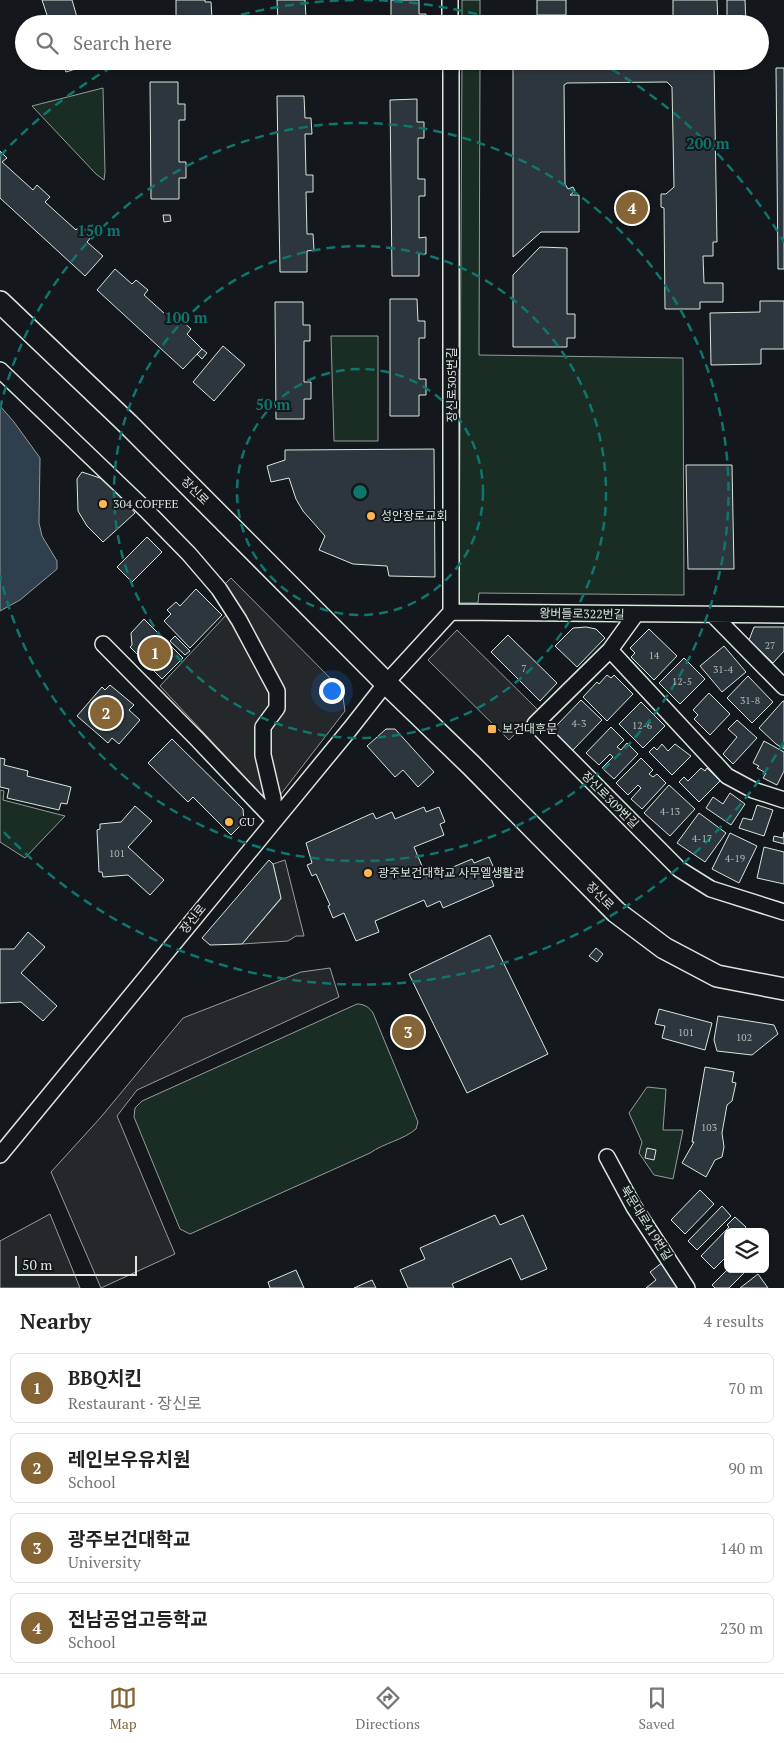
<!DOCTYPE html>
<html lang="en">
<head>
<meta charset="utf-8">
<style>
	body { margin:0; font-family:"PT Serif","Noto Sans KR",serif; background:#f2f2f2; color:#222 }
	.controls { position:absolute; right:15px; bottom:15px; display:grid; overflow:hidden; border-radius:8px; box-shadow:0 1px 4px #0004 }
	.controls button { width:45px; height:45px; display:grid; place-items:center; padding:0; border:0; border-bottom:1px solid #e0e0e0; background:#fff; color:#222; font:25px sans-serif }
	.scale { position:absolute; left:15px; bottom:12px; width:122px; box-sizing:border-box; padding-left:5px; border:2px solid #d8e6dc; border-top:0; font-size:14px; line-height:18px; white-space:nowrap; color:#d8e6dc; -webkit-text-stroke:4px #14181c; paint-order:stroke }
	.you { position:absolute; left:331px; top:690px; width:18px; height:18px; margin:-12px; border:4px solid #fff; border-radius:50%; background:#1a73e8; box-shadow:0 0 0 8px #1a73e833 }
	.badge { display:grid; place-items:center; width:32px; height:32px; border-radius:50%; background:#856535; color:#fff; font-size:16px; font-weight:700 }
	.pin { position:absolute; translate:-50% -50%; border:2px solid #fff; box-shadow:0 1px 5px #0006 }
	.list { margin:0; padding:0; list-style:none }
	h2 { display:flex; justify-content:space-between; align-items:center; height:65px; margin:0; padding:0 20px; font-size:21px }
	h2 small { font-size:16px; font-weight:400; color:#767676 }
	.list li { display:grid; grid-template-columns:32px 1fr auto; gap:15px; align-items:center; box-sizing:border-box; height:70px; margin:0 10px 10px; padding:0 10px; border:1px solid #e0e0e0; border-radius:8px }
	.list b { display:block; font-size:19px; white-space:nowrap }
	.list p { margin:0; font-size:16px; white-space:nowrap; color:#767676 }
	.list em { font-size:16px; font-style:normal; color:#767676 }
	.icon { flex:none; width:28px; height:28px; fill:none; stroke:currentColor; stroke-width:2; stroke-linecap:round; stroke-linejoin:round }
	.map { position:relative; flex:none; width:784px; height:1288px; overflow:hidden }
	.search { position:absolute; background:#fff; box-shadow:0 1px 4px #0004; left:15px; right:15px; top:15px; height:55px; display:flex; align-items:center; gap:12px; box-sizing:border-box; padding:0 18px; border-radius:28px; color:#767676; font-size:19px }
	.sheet { height:385px; background:#fff }
	nav { display:flex; justify-content:space-around; align-items:center; box-sizing:border-box; height:70px; border-top:1px solid #e0e0e0; background:#fff; font-size:14px; color:#767676 }
	nav a { display:grid; justify-items:center; gap:2px }
	nav .on { color:#856535 }
	.map>svg:first-child { display:block }
</style>
</head>
<body>
<div class="map">
<svg width="784" height="1288" viewBox="0 0 784 1288">
	<rect width="100%" height="100%" fill="#14181c"/>
	<path fill="#1a2d24" stroke="#939e99" d="M462 0H480V24H462Z
		M462 61H480L479 355 683 358 684 595 479 593 478 603H459Z
		M103 88 105 172 104 180 96 174 32 106Z
		M331 336H378V441H334Z
		M0 790 4 791 3 800 65 816 25 858 0 842Z
		M357 1004C364 1004 369 1007 373 1013L418 1122 416 1129C403 1140 384 1143 370 1153L190 1234 180 1229 134 1117 135 1108 142 1101Z
		M647 1087 666 1089 663 1130H683L673 1179 654 1175 639 1153 642 1142 629 1113Z"/>
	<path fill="#24282b" stroke="#939e99" d="M231 578 342 690 345 711 281 794 273 798 261 794 160 686 228 613 214 595Z
		M457 630 538 710 509 740 428 660Z
		M285 860 304 936H296L288 941 242 944 281 899 273 864Z
		M330 968 339 997 137 1090 117 1116 175 1254 101 1288 51 1172 101 1117 183 1018 301 972Z
		M50 1214 80 1288H0V1241Z"/>
	<path fill="#2f3f4d" stroke="#939e99" d="M0 406 14 422 40 458 39 523 42 536 57 561V569L20 600 0 611Z"/>
	<path fill="#2c363c" stroke="#d8e6dc" d="M42 0H72L79 24H50Z
		M176 0H205V2H211L212 19 205 18V24H176Z
		M277 0H305L306 18H312V24H278Z
		M391 0H419V14H426V24H391Z
		M537 0H566V15H537Z
		M673 0H717L718 24H673Z
		M727 0H745L746 24H727Z
		M62 61H91L92 64 66 72Z
		M523 61H709V64H714L717 242H713V256H703L704 283H723V302H700V309H665L664 208 661 207V194H666L674 187 672 87 667 82 567 83 564 85 565 184 568 189 573 187 575 191 570 195H579V232H541L513 257V64H523Z
		M776 68H784V269H778Z
		M150 82H178V104H185V120H179V162H186V178H179V199H151Z
		M277 96H304L305 118H311L312 134H305L306 175H313V192H306L307 234H313L314 250 307 251V272H280Z
		M417 99V122H424V138H418V179H425V196H419V238L426 237V254H419V276H392L390 100Z
		M0 151 7 158 2 162 33 190 37 185 50 197 45 202 76 230 80 225 92 236 87 242 103 256 85 276 0 198Z
		M163 215H170L171 221 164 222Z
		M540 247 567 248V314H575V338H567V347H513V275Z
		M115 269 132 284 136 280 148 290 144 295 175 323 179 318 191 329 187 334 202 349 183 369 97 290Z
		M390 299H417L418 321H425V338H419V379H426V395H419V416H390Z
		M760 301H784V349H761V364L711 365 710 313 760 312Z
		M275 302H303V325H310V341H304V382H311V399H304V419H276Z
		M223 346 245 365 214 401 193 382Z
		M202 349 207 353 202 359 197 354Z
		M434 449 435 577 389 576 387 566 353 564 319 550 325 536 303 511 296 499 289 478 271 482 267 466 285 460V450Z
		M686 465H732L734 569H688Z
		M82 472 100 478 120 495 135 513 103 542 87 526 78 511 77 479Z
		M147 537 162 552 132 582 117 567Z
		M196 589 222 615 190 648 164 621 171 614 167 610 176 602 180 606Z
		M144 619 183 658 162 679 130 647 132 645 131 633Z
		M586 627 596 629 605 638 577 667 555 646 573 628Z
		M754 627H784V651L773 663 749 640Z
		M649 629 677 656 654 680 631 657 635 653 630 648Z
		M508 635 557 683 540 701 491 652Z
		M175 636 190 651 185 655 170 641Z
		M724 646 746 672 722 692 700 666Z
		M684 658 705 679 680 704 659 683Z
		M607 675 611 678 614 675 633 694 607 721 583 697 597 682 599 684Z
		M748 676 773 702 752 723 727 698Z
		M110 685 134 705 129 710 140 720 119 744 112 738 108 743 77 716 102 687 105 690Z
		M709 693 730 714 710 735 694 719 698 715 693 710Z
		M581 700 602 720 572 751 555 734 556 726Z
		M783 701H784V749L776 744 759 728Z
		M641 702 665 726 643 748 619 724Z
		M737 720 757 738 733 764 723 754 737 737 728 729Z
		M611 727 624 740 617 747 621 750 627 743 638 754 614 779 602 768 613 757 610 754 599 765 586 753Z
		M386 729H395L434 772 418 787 403 770 395 777 367 746Z
		M172 739 243 809 244 822 231 835 193 797 188 802 148 763Z
		M764 741 784 752V771L777 785 763 778 766 773 757 768 759 766 753 763Z
		M662 744 668 751 675 744 691 756 672 775 649 752 654 747 657 750Z
		M0 758 5 759 4 765 28 771 27 776 71 787 67 804 61 803 59 810 7 798 9 789 0 787Z
		M641 758 653 770 649 774 653 777 657 774 666 783 642 809 631 799 641 788 638 785 628 795 616 783Z
		M701 768 705 771 707 768 720 781 699 802 679 782 684 777 688 781Z
		M669 785 695 809 670 836 644 813Z
		M730 793 745 804 731 825 706 808 713 797 723 804Z
		M757 805 773 810 764 836 739 828 743 818 752 820Z
		M135 806 152 821 128 847 164 880 150 895 128 875 103 877 102 872H99L97 830 100 829V824L121 822Z
		M424 807 426 812 439 807 445 822 440 824 444 835 414 847 427 878 472 859 474 863 489 857 496 873 490 876 494 886 443 908 440 901 427 907 424 900 375 921 379 932 356 941 344 913 333 918 328 906 330 905 316 874 312 876 307 865 312 863 306 843 373 813 376 819 392 812 395 819Z
		M699 813 726 833 705 862 677 843Z
		M784 832V844L773 841 774 836 783 838Z
		M730 833 757 846 739 883 712 869Z
		M764 847 784 852V884L757 878Z
		M269 860 273 864 281 898 242 944 210 945 202 938Z
		M28 932 45 947 21 973 57 1006 43 1021 21 1002 0 1003V949H14Z
		M490 935 548 1054 467 1093 409 974Z
		M596 948 603 954 597 962 589 956Z
		M659 1009 712 1023 705 1050 662 1038 665 1026 655 1024Z
		M718 1016 774 1025 778 1034 752 1055 717 1051 714 1040Z
		M705 1067 734 1072 732 1082 736 1083 732 1101 727 1105 722 1133 724 1147 722 1157 715 1160 706 1177 682 1163 694 1142H692Z
		M647 1148 656 1150 654 1160 645 1158Z
		M700 1190 714 1204 685 1234 671 1220Z
		M722 1206 731 1216 697 1250 688 1241Z
		M495 1215 500 1225 523 1215 547 1269 521 1280 511 1258 452 1284 454 1288H408L400 1270 425 1259 420 1248Z
		M735 1217 746 1227 742 1232H728V1255L714 1269 701 1256 729 1227 727 1225Z
		M663 1262 682 1288H646L656 1280 650 1272Z
		M728 1269 735 1271 736 1269H748L729 1288H715L712 1285Z
		M296 1270 304 1288H270L268 1282Z
		M758 1274 768 1288H740Z
		M372 1280 376 1288H354Z"/>
	<g fill="none" stroke-linecap="round" stroke-linejoin="round">
		<defs>
			<path id="minor" d="M450 0V24
				M0 370 145 509 189 554 219 589 239 620 277 691V708L263 727V755L273 798 274 820
				M451 612 784 615
				M636 614 610 650 535 724 679 869 711 889 784 912
				M713 615 784 687
				M103 644 197 739 274 820
				M610 650 727 776 753 790 784 800
				M0 1155 350 729 386 683 451 612V61
				M607 1157 634 1207 687 1288"/>
			<path id="secondary" d="M0 302 128 424 386 683 471 765 616 912 664 948 717 976 784 989"/>
		</defs>
		<use href="#minor" stroke="#d8e6dc" stroke-width="18"/>
		<use href="#secondary" stroke="#d8e6dc" stroke-width="24"/>
		<use href="#minor" stroke="#14181c" stroke-width="15"/>
		<use href="#secondary" stroke="#14181c" stroke-width="21"/>
	</g>
	<g fill="none" stroke="#0f766e" stroke-width="2.5" stroke-dasharray="9 6">
		<circle cx="360" cy="492" r="123"/>
		<circle cx="360" cy="492" r="246"/>
		<path d="M0 409A369 369 0 1 1 0 575"/>
		<path d="M784 742A492 492 0 0 1 0 828M0 156A492 492 0 0 1 121 62M212 23A492 492 0 0 1 356 0M364 0A492 492 0 0 1 508 23M599 62A492 492 0 0 1 784 242"/>
	</g>
	<g fill="#ffb74d" stroke="#14181c" stroke-width="2">
		<circle cx="103" cy="504" r="5"/>
		<circle cx="371" cy="516" r="5"/>
		<rect x="487" y="724" width="10" height="10" rx="2.5"/>
		<circle cx="229" cy="822" r="5"/>
		<circle cx="368" cy="873" r="5"/>
	</g>
	<g text-anchor="middle" stroke-width="4" stroke-linejoin="round" paint-order="stroke">
		<g font-size="10" fill="#adbab4">
			<text x="770" y="649">27</text>
			<text x="654" y="659">14</text>
			<text x="524" y="672">7</text>
			<text x="723" y="673">31-4</text>
			<text x="682" y="685">12-5</text>
			<text x="750" y="704">31-8</text>
			<text x="579" y="727">4-3</text>
			<text x="642" y="729">12-6</text>
			<text x="670" y="815">4-13</text>
			<text x="702" y="842">4-17</text>
			<text x="117" y="857">101</text>
			<text x="735" y="862">4-19</text>
			<text x="686" y="1036">101</text>
			<text x="744" y="1041">102</text>
			<text x="709" y="1131">103</text>
		</g>
		<g font-size="12" fill="#d8e6dc" stroke="#14181c">
			<text transform="translate(452 385) rotate(-90)" y="4">장신로305번길</text>
			<text transform="translate(195 491) rotate(45)" y="4">장신로</text>
			<text transform="translate(582 614) rotate(1)" y="4">왕버들로322번길</text>
			<text transform="translate(610 800) rotate(45)" y="4">장신로309번길</text>
			<text transform="translate(600 896) rotate(45)" y="4">장신로</text>
			<text transform="translate(193 919) rotate(-51)" y="4">장신로</text>
			<text transform="translate(646 1223) rotate(58)" y="4">북문대로419번길</text>
		</g>
		<g font-size="12" fill="#d8e6dc" stroke="#14181c" text-anchor="start">
			<text x="113" y="508">304 COFFEE</text>
			<text x="381" y="520">성안장로교회</text>
			<text x="502" y="733">보건대후문</text>
			<text x="239" y="826">CU</text>
			<text x="378" y="877">광주보건대학교 사무엘생활관</text>
		</g>
	</g>
	<circle cx="360" cy="492" r="8" fill="#0f766e" stroke="#14181c" stroke-width="2.5"/>
	<g font-size="15" text-anchor="middle" font-weight="bold" fill="#0f766e" stroke="#14181c" stroke-width="4" stroke-linejoin="round" paint-order="stroke">
		<text x="708" y="149">200 m</text>
		<text x="99" y="236">150 m</text>
		<text x="186" y="323">100 m</text>
		<text x="273" y="410">50 m</text>
	</g>
</svg>
<div class="controls">
<button><svg class="icon" aria-label="layers" viewBox="0 0 24 24"><path d="M12 4l9 5-9 5-9-5zM3 14l9 5 9-5"/></svg></button>
</div>
<div class="scale">50 m</div>
<div class="you"></div>
<div class="pin badge" style="left:155px;top:653px">1</div>
<div class="pin badge" style="left:106px;top:713px">2</div>
<div class="pin badge" style="left:408px;top:1032px">3</div>
<div class="pin badge" style="left:632px;top:208px">4</div>
<div class="search"><svg class="icon" aria-label="search" viewBox="0 0 24 24"><circle cx="10" cy="10" r="6"/><path d="M15 15l6 6"/></svg>Search here</div>
</div>
<section class="sheet">
<h2>Nearby<small>4 results</small></h2>
<ul class="list">
<li><span class="badge">1</span><div><b>BBQ치킨</b><p>Restaurant · 장신로</p></div><em>70 m</em></li>
<li><span class="badge">2</span><div><b>레인보우유치원</b><p>School</p></div><em>90 m</em></li>
<li><span class="badge">3</span><div><b>광주보건대학교</b><p>University</p></div><em>140 m</em></li>
<li><span class="badge">4</span><div><b>전남공업고등학교</b><p>School</p></div><em>230 m</em></li>
</ul>
</section>
<nav>
<a class="on"><svg class="icon" aria-label="map" viewBox="0 0 24 24"><path d="M3 6l6-2 6 2 6-2v14l-6 2-6-2-6 2zM9 4v14M15 6v14"/></svg>Map</a>
<a><svg class="icon" aria-label="directions" viewBox="0 0 24 24"><path d="M12 3l9 9-9 9-9-9zM9 14v-3h6M13 9l2 2-2 2"/></svg>Directions</a>
<a><svg class="icon" aria-label="saved" viewBox="0 0 24 24"><path d="M7 4h10v16l-5-4-5 4z"/></svg>Saved</a>
</nav>
</body>
</html>
